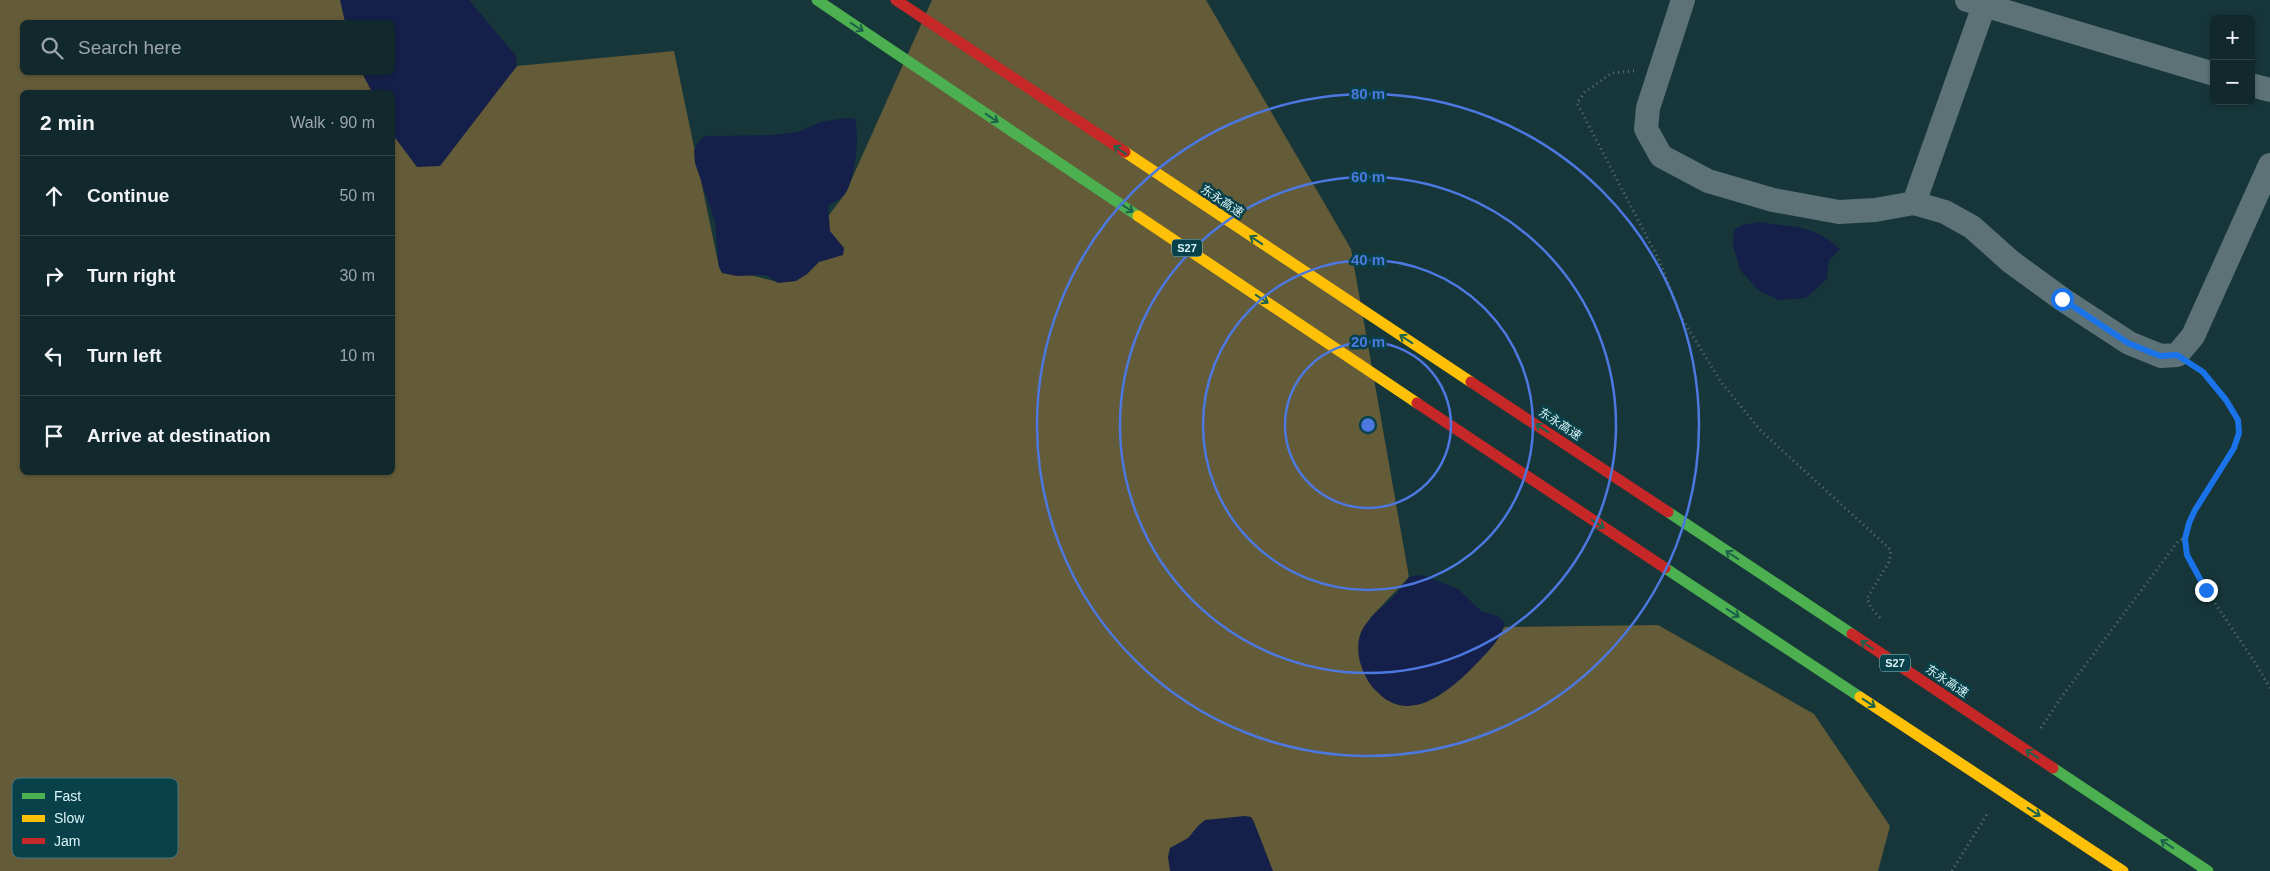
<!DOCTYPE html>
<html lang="en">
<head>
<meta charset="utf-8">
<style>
	body { margin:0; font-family:Arial,"Noto Sans SC",sans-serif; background:#1a3034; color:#f1f3f6 }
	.controls { position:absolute; right:15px; top:15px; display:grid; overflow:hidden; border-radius:8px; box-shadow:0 1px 4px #0004 }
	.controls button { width:45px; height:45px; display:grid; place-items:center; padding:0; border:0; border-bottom:1px solid #304448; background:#11282c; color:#f1f3f6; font:25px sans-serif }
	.stop { position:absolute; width:15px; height:15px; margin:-11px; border:4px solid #1a73e8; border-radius:50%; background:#fff }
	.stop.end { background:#1a73e8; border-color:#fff; box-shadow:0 1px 5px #0008 }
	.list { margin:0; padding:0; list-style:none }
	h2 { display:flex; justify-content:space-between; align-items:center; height:65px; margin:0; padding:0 20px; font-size:21px }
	h2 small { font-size:16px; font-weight:400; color:#9ca6a9 }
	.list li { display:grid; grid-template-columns:32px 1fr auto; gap:15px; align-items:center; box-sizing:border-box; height:80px; padding:0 20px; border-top:1px solid #304448 }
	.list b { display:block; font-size:19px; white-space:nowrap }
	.list em { font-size:16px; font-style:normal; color:#9ca6a9 }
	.icon { flex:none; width:28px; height:28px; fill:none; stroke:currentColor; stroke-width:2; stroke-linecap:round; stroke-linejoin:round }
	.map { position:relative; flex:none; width:2270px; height:871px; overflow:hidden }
	.search { position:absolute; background:#11282c; box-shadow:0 1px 4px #0004; left:20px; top:20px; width:375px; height:55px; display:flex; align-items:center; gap:12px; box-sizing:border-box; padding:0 18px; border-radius:8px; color:#9ca6a9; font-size:19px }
	.panel { position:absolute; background:#11282c; box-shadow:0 1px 4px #0004; left:20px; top:90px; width:375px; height:385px; border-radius:8px }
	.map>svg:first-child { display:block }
</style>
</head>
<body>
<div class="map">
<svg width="2270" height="871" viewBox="0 0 2270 871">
	<rect width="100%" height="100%" fill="#17363a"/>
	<path fill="#645b38" d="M0 0H343L347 22H22V72L364 73 375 92H22V472H392L393 123 418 166 517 66 674 51 719 267 778 282 845 194 932 0H1206L1351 249 1409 577 1370 618 1389 701 1505 627 1658 625 1814 714 1890 826 1878 871H0Z"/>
	<path fill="#142049" d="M340 0H469L516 56 517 66 440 166 417 167 393 135 392 92H372L362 73 392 72V22H345Z
		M846 118 855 119C860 134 855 183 844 195 840 199 833 203 828 206L830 231 844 248 843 255 819 262 807 274 796 281 778 283 766 275 737 276 722 273 719 267 715 221 695 163 694 151 699 141 705 136 774 135 798 132 821 122Z
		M1759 222C1793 228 1812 223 1840 249L1829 260 1827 279 1806 298 1779 300 1758 290 1740 270 1733 245 1734 230 1742 225Z
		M1422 575 1458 589 1481 611 1498 616 1504 622C1505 634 1489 651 1481 659 1458 683 1418 723 1384 698 1376 691 1369 685 1365 675 1359 663 1356 648 1360 635 1367 616 1385 607 1398 592 1402 588 1405 582 1409 577Z
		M1245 816 1251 817 1254 822 1273 871H1170L1168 857 1170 848 1188 838 1198 826 1205 820Z"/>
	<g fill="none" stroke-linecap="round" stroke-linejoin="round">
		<path stroke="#5b7174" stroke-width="3" stroke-dasharray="1 4" stroke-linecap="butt" d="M1634 71 1612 73 1585 92 1577 103 1660 262 1681 317 1721 382 1761 431 1891 550 1889 562 1867 598 1871 608 1881 619
			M2198 369 2226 400 2238 420 2239 433 2234 448 2189 523 2185 539 2187 555 2206 590 2256 664 2270 688
			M2041 728 2063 695 2179 540 2185 539
			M1952 871 1987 814"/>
		<path stroke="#5c7276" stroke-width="24" d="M1683 0 1648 108 1646 129 1661 156 1708 181 1773 200 1839 212 1875 210 1914 203 1945 212 1972 227 2010 261 2062 299 2129 343 2161 356 2177 355 2193 336 2270 165
			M1967 0 2214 74
			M2251 85 2270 90
			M1914 203 1986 0"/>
		<path stroke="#4caf50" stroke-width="11" d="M817 0 1138 216
			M1668 512 1852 634
			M1665 568 1860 697
			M2053 768 2208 871"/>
		<path stroke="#ffc107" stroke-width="11" d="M1125 152 1471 382
			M1138 216 1417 403
			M1860 697 2123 871"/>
		<path stroke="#c62828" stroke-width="11" d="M896 0 1125 152
			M1471 382 1668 512
			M1417 403 1665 568
			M1852 634 2053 768"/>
	</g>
	<defs><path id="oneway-shaft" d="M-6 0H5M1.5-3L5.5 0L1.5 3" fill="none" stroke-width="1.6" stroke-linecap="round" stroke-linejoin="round" transform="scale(1.25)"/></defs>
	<g stroke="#1c624b">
		<use href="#oneway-shaft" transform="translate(857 27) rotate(34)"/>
		<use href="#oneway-shaft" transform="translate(992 118) rotate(34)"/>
		<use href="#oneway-shaft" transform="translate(1120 150) rotate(-146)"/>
		<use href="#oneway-shaft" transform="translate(1127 208) rotate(34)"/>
		<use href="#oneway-shaft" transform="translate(1256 240) rotate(-147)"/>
		<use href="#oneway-shaft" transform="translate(1262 299) rotate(34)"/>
		<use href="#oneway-shaft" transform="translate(1406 339) rotate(-147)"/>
		<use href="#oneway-shaft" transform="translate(1542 428) rotate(-147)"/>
		<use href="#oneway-shaft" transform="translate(1598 524) rotate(33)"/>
		<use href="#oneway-shaft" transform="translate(1732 555) rotate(-146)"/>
		<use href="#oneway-shaft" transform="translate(1733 613) rotate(33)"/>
		<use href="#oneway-shaft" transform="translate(1867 645) rotate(-146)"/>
		<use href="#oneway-shaft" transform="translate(1869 703) rotate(33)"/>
		<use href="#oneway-shaft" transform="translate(2032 754) rotate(-146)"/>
		<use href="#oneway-shaft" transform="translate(2034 812) rotate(33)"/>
		<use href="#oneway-shaft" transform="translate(2167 844) rotate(-146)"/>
	</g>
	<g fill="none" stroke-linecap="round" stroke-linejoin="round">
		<path stroke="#1a73e8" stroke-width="6" d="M2062 299 2128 343 2160 356 2177 355 2203 372 2226 400 2238 420 2239 433 2234 448 2195 510 2189 523 2185 539 2187 555 2206 590"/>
	</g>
	<g fill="none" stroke="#4c78e0" stroke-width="2.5">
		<circle cx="1368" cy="425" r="83"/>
		<circle cx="1368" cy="425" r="165"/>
		<circle cx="1368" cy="425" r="248"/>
		<circle cx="1368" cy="425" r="331"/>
	</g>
	<g text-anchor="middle" stroke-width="5" stroke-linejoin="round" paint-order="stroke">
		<g fill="#084149" stroke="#9bbec4" stroke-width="1">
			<rect x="1172" y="239.5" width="30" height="17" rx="4"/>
			<rect x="1880" y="654.5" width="30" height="17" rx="4"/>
		</g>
		<g font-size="11" font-weight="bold" fill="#daf4f9">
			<text x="1187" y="252">S27</text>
			<text x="1895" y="667">S27</text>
		</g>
		<g font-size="12" fill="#daf4f9" stroke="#084149">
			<text transform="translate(1222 201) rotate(33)" y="4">东永高速</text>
			<text transform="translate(1560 424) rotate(33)" y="4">东永高速</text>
			<text transform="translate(1947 681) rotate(34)" y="4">东永高速</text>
		</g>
	</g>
	<rect x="12" y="778" width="166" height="80" rx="8" fill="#084149" stroke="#47777e" stroke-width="1"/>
	<rect x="22" y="793" width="23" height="6" fill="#4caf50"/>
	<rect x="22" y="815" width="23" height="7" fill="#ffc107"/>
	<rect x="22" y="838" width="23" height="6" fill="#c62828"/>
	<g font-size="14" fill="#daf4f9">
		<text x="54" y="801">Fast</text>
		<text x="54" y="823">Slow</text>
		<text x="54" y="846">Jam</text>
	</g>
	<circle cx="1368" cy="425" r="8" fill="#4c78e0" stroke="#084149" stroke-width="2.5"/>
	<g font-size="15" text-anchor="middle" font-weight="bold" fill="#4c78e0" stroke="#084149" stroke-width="5" stroke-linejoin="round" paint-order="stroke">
		<text x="1368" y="99">80 m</text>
		<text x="1368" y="182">60 m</text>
		<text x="1368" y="265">40 m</text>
		<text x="1368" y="347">20 m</text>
	</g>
</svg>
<div class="controls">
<button>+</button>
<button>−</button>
</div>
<div class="stop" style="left:2062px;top:299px"></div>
<div class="stop end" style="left:2206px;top:590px"></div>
<div class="search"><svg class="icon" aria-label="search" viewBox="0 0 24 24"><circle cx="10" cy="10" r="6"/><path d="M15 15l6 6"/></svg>Search here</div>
<section class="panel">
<h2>2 min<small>Walk · 90 m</small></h2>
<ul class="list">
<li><svg class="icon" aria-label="ahead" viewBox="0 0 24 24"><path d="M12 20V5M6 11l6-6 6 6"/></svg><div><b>Continue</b></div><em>50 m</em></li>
<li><svg class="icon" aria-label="right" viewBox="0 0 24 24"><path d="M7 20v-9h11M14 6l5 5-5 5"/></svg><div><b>Turn right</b></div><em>30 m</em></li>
<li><svg class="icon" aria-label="left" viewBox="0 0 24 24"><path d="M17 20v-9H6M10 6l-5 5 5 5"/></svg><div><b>Turn left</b></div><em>10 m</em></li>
<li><svg class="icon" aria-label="arrive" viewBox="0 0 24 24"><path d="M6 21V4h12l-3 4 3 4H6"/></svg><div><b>Arrive at destination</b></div></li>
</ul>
</section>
</div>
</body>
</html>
